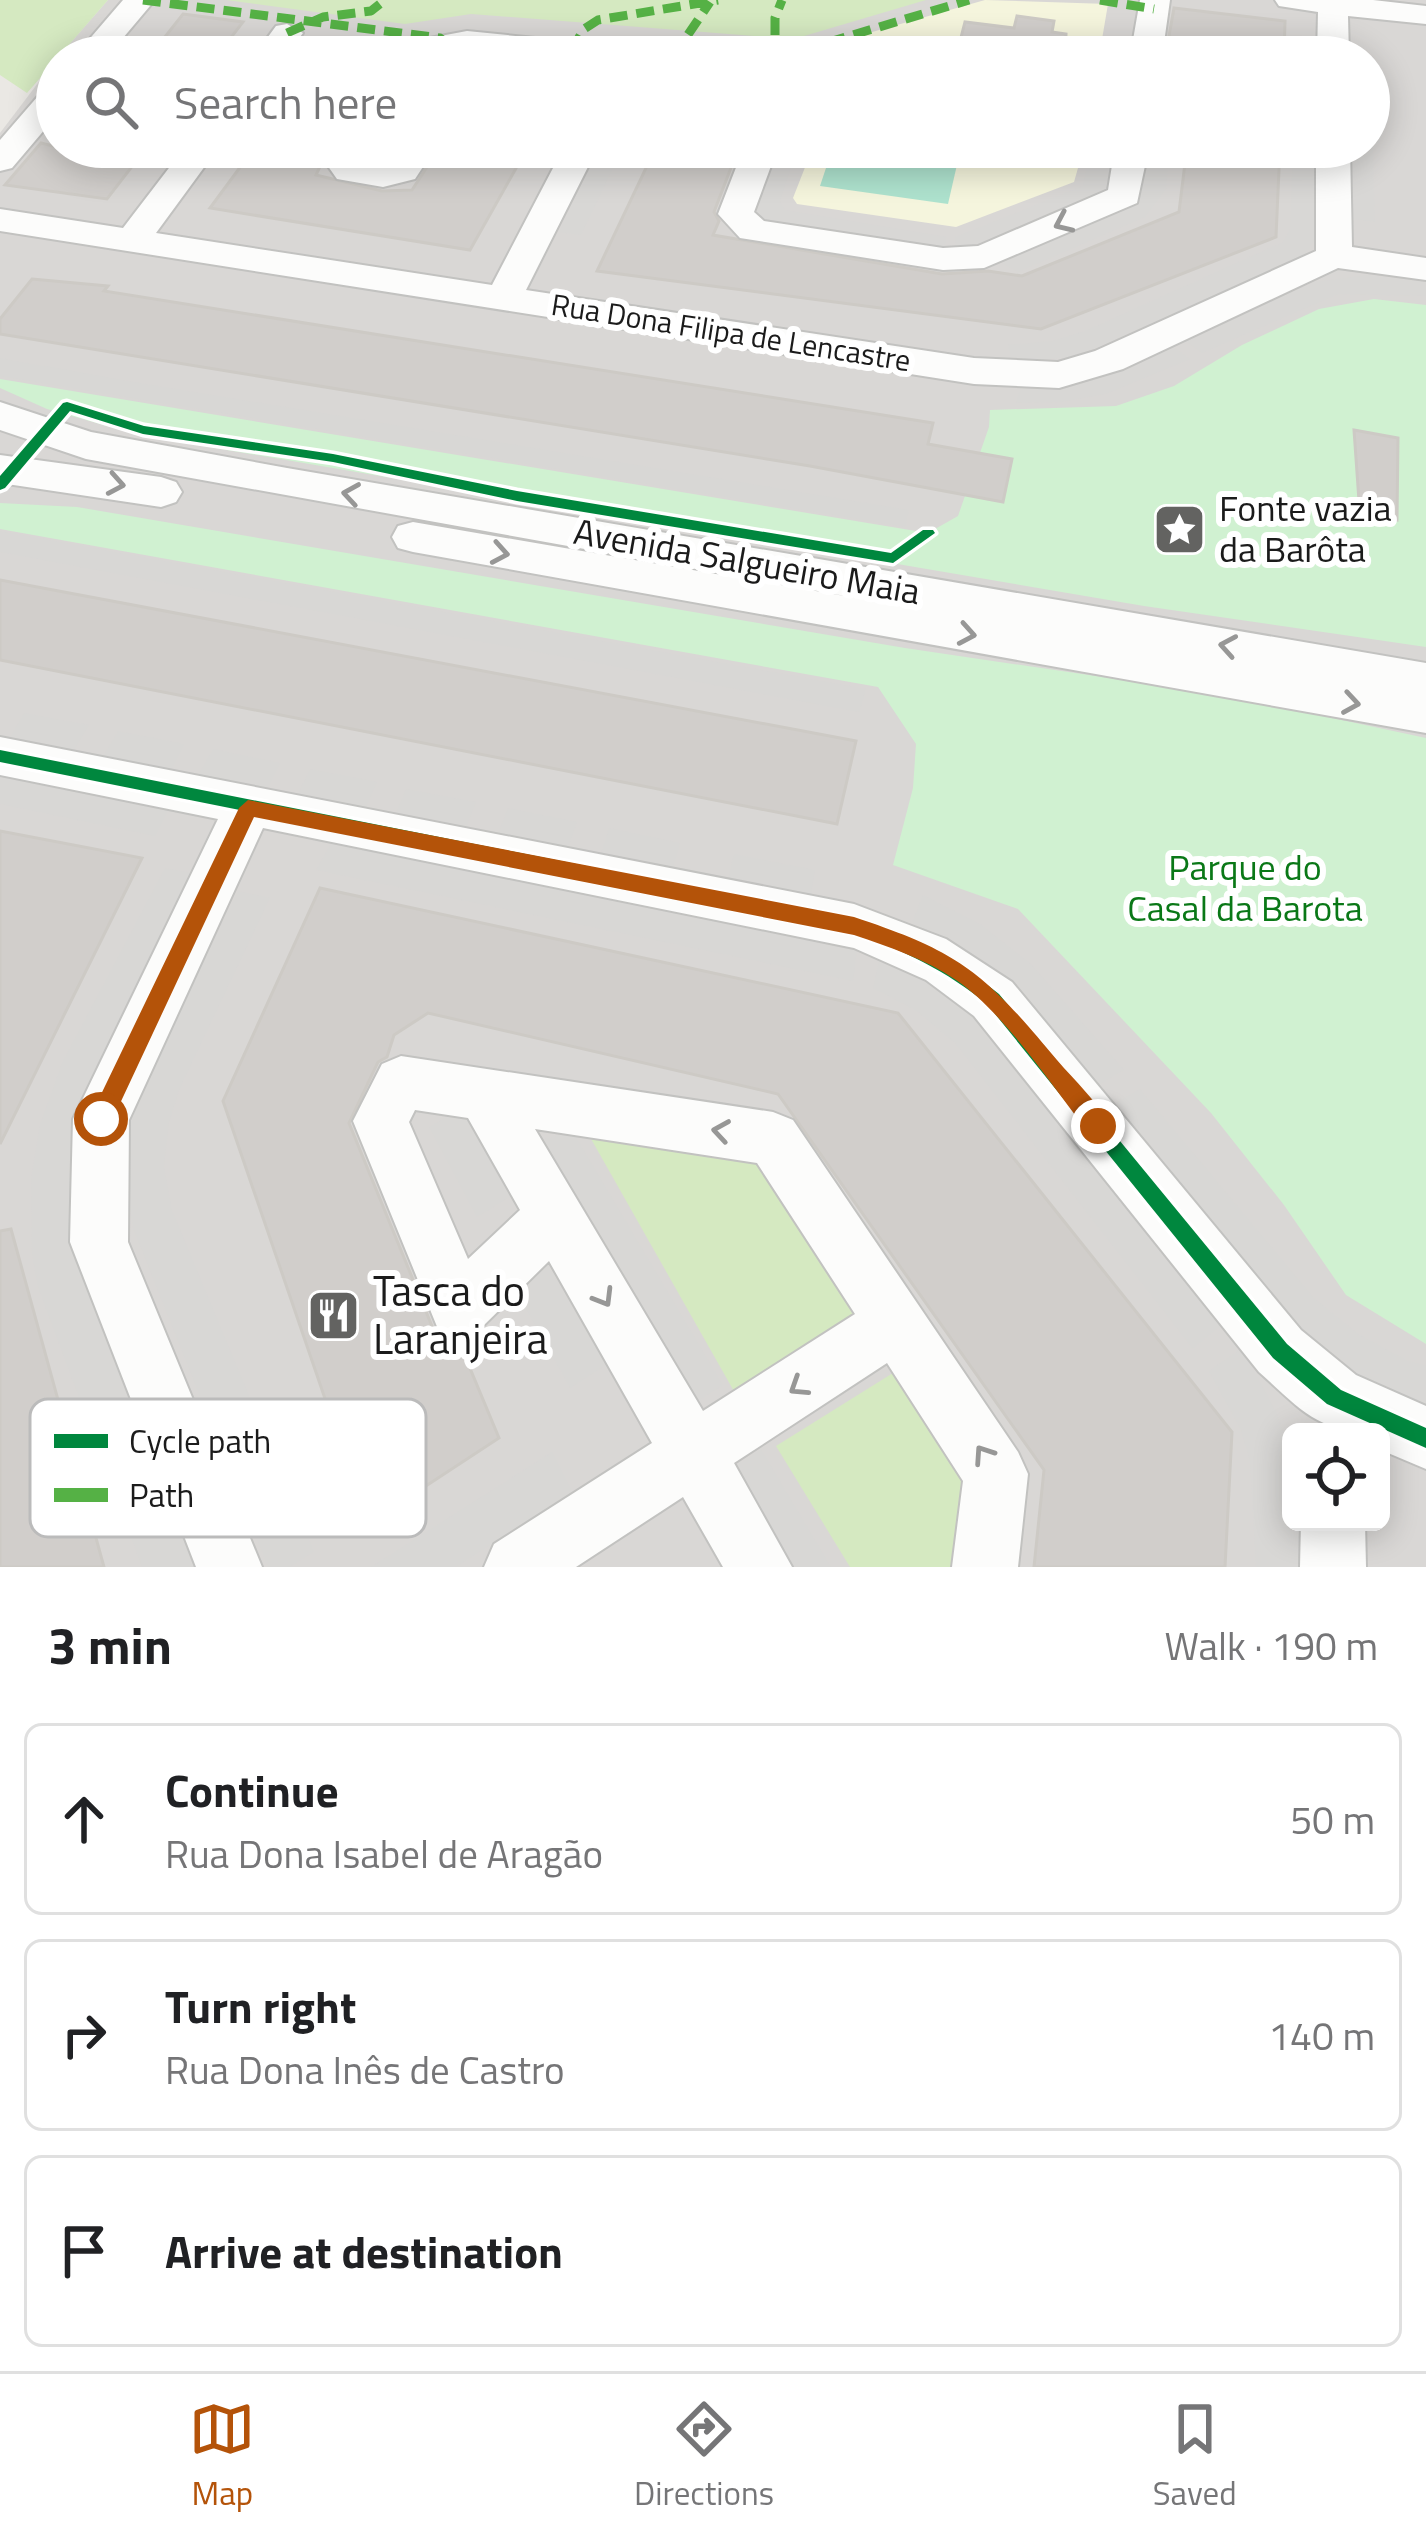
<!DOCTYPE html>
<html lang="en">
<head>
<meta charset="utf-8">
<style>
	body { margin:0; font-family:"Titillium Web",sans-serif; background:#f2f2f2; color:#202124 }
	.controls { position:absolute; right:36px; bottom:36px; display:grid; overflow:hidden; border-radius:18px; box-shadow:0 6px 30px #0003 }
	.controls button { width:108px; height:108px; display:grid; place-items:center; padding:0; border:0; border-bottom:3px solid #e0e0e0; background:#fff; color:#202124; font:60px sans-serif }
	.stop { position:absolute; width:36px; height:36px; margin:-27px; border:9px solid #b45309; border-radius:50%; background:#fff }
	.stop.end { background:#b45309; border-color:#fff; box-shadow:0 3px 12px #0008 }
	.list { margin:0; padding:0; list-style:none }
	h2 { display:flex; justify-content:space-between; align-items:center; height:156px; margin:0; padding:0 48px; font-size:51px }
	h2 small { font-size:39px; font-weight:400; color:#757577 }
	.list li { display:grid; grid-template-columns:78px 1fr auto; gap:36px; align-items:center; box-sizing:border-box; height:192px; margin:0 24px 24px; padding:0 24px; border:3px solid #e0e0e0; border-radius:18px }
	.list b { display:block; font-size:45px; white-space:nowrap }
	.list p { margin:0; font-size:39px; white-space:nowrap; color:#757577 }
	.list em { font-size:39px; font-style:normal; color:#757577 }
	.icon { flex:none; width:66px; height:66px; fill:none; stroke:currentColor; stroke-width:2; stroke-linecap:round; stroke-linejoin:round }
	.map { position:relative; flex:none; width:1426px; height:1567px; overflow:hidden }
	.search { position:absolute; background:#fff; box-shadow:0 6px 30px #0003; left:36px; right:36px; top:36px; height:132px; display:flex; align-items:center; gap:30px; box-sizing:border-box; padding:0 42px; border-radius:66px; color:#757577; font-size:45px }
	.sheet { height:804px; background:#fff }
	nav { display:flex; justify-content:space-around; align-items:center; box-sizing:border-box; height:168px; border-top:3px solid #e0e0e0; background:#fff; font-size:33px; color:#757577 }
	nav a { display:grid; justify-items:center; gap:6px }
	nav .on { color:#b45309 }
	.map>svg:first-child { display:block }
</style>
</head>
<body>
<div class="map">
<svg width="1426" height="1567" viewBox="0 0 1426 1567">
	<rect width="100%" height="100%" fill="#eae8e4"/>
	<path fill="#d9d7d5" fill-rule="evenodd" d="M108 0H1426V1567H0V133L57 58V147H1369V57H58ZM1291 1432H1381V1522H1291Z"/>
	<path fill="#f5f5dd" d="M985 0 1108 4 1099 57H836L837 42Z
		M813 147H1084L1074 182 956 227 797 204 793 198Z"/>
	<path fill="#d8d7d5" d="M1369 80H1371L1375 222 1349 218 1350 147H1369Z
		M600 147H623L581 235 559 232Z
		M776 147H798L780 201 785 210 947 237 943 251 761 223 752 211Z
		M1091 147H1114L1111 186 1106 197 987 246 956 252 955 237 1083 186Z
		M1148 147H1170L1166 189 1145 217 1018 272 1000 262 1136 202Z
		M1293 147H1317L1316 237 1308 251 1293 262 1098 347 1068 357 1012 362 1008 345 1052 341 1085 331 1283 242 1290 229Z
		M1367 275 1426 282V296L1338 294 1202 353 1183 339 1315 282Z
		M1170 344 1190 359 1106 394 1062 402 1016 403 1021 386H1041Z
		M0 358 128 381 909 510 905 527 0 376Z
		M0 531 866 689 859 712 0 552Z
		M24 713 89 725 74 750 10 737Z
		M118 731 184 744 171 770 103 756Z
		M213 749 280 763 267 789 198 775Z
		M310 769 377 782 365 809 297 796Z
		M0 774 169 808 155 836 0 804Z
		M406 789 476 802 465 830 395 815Z
		M508 808 577 822 567 850 497 836Z
		M609 828 680 843 672 872 600 857Z
		M331 843 857 950 853 981 316 870Z
		M734 854 815 870 810 900 727 883Z
		M165 868 198 874 78 1124 70 1171 73 1239 78 1267 194 1567H142L38 1287 32 1254 31 1178 40 1124 63 1061Z
		M238 891 270 898 180 1088 169 1122 164 1166 172 1210 314 1552 290 1567H268L133 1228 125 1174 131 1122 145 1080Z
		M923 895 980 924 1031 964 1124 1070 1095 1087 1004 980 912 922Z
		M880 956 932 981 983 1022 1223 1324 1193 1349 955 1043 917 1011 873 988Z
		M1140 1089 1313 1297 1358 1334 1406 1360 1426 1365V1409L1347 1372 1290 1327 1110 1106Z
		M465 1106 513 1195 477 1217 429 1127Z
		M573 1132 723 1385 687 1408 535 1141Z
		M535 1243 606 1365 570 1388 501 1264Z
		M1242 1348 1277 1414 1289 1449 1291 1522H1300L1299 1567H1256L1250 1462 1241 1430 1209 1371Z
		M761 1449 831 1567H779L725 1473Z
		M552 1452 572 1492 456 1567H371Z"/>
	<path fill="#d5e9c1" d="M0 0H108L27 93 0 75Z
		M226 0H926L794 39 471 14 405 24Z
		M586 1130 770 1159 880 1333 748 1416Z
		M901 1368 969 1474 962 1567H850L776 1446Z"/>
	<path fill="#d0f1d1" d="M1374 299 1426 305V647L1144 606 139 435 47 409 0 388V379L928 533 958 516 989 427 990 410 1116 406 1174 386 1242 345 1319 309Z
		M0 503 77 507 905 648 1224 695 1426 738V1344L1346 1295 1284 1205 1211 1113 1018 909 893 865 913 788 916 744 878 687 0 529Z"/>
	<path fill="#aee2ce" d="M833 147H889L959 156 948 204 820 186Z"/>
	<path fill="#d1cecb" stroke="#cdcac5" stroke-width="3" d="M1174 8 1285 21 1284 57H1197L1169 36Z
		M183 14 243 22 216 57H149Z
		M1017 16 1054 21 1052 32 1066 34 1065 57H956L965 22 1014 28Z
		M41 143 57 147H147L107 199 5 185Z
		M255 147H329L316 175 382 191 412 190 440 147H528L470 250 210 208Z
		M656 147H739L714 212 719 221 713 235 942 274 988 271 1022 276 1179 212 1187 147H1280L1276 237 1041 329 597 271Z
		M32 279 108 286 104 291 933 423 928 444 1012 459 1003 502 810 466 0 334V319Z
		M1354 430 1398 438 1397 520 1360 515Z
		M0 580 856 741 837 824 0 660Z
		M0 831 142 858 0 1144Z
		M320 888 898 1013 1232 1432 1225 1567H1034L1044 1470 778 1094 428 1013 394 1035 387 1057 378 1062 349 1123 434 1331 459 1342 499 1438 368 1524 223 1101Z
		M11 1229 104 1567H0V1231Z"/>
	<g fill="none" stroke-linecap="round" stroke-linejoin="round">
		<defs>
			<path id="minor" d="M123 0H155L107 57H74Z
				M1140 0H1170L1162 57H1130Z
				M1275 0H1373L1426 6V24L1348 16 1349 57H1317L1318 12 1279 6Z
				M287 24 303 33 285 57H253L276 26Z
				M467 31 625 47 641 57H537L467 49 394 57 403 43Z
				M57 85V115L12 168 0 171V140L45 88Z
				M185 147H219L156 233 492 285 564 147H598L526 290 974 358 1058 362 1095 351 1316 251V147H1350L1352 247 1426 258V280L1338 268 1123 369 1059 388 974 384 0 231V209L123 228Z
				M334 147H368L360 163 391 165 402 147H436L415 179 383 187 337 179 325 162Z
				M744 147H778L754 212 764 221 943 248 978 246 1108 190 1115 147H1149L1137 203 984 268 943 270 740 238 718 214Z
				M0 402 91 432 287 468 1426 663V733L413 552 398 548 392 537 398 526 413 522 862 599 86 459 0 430Z
				M0 455 161 477 176 482 182 492 176 502 161 507 0 483Z
				M0 737 854 904 946 939 1012 982 1301 1330 1356 1375 1426 1406V1469L1381 1450V1432C1316 1432 1305 1413 1259 1372L974 1016 926 980 854 948 263 828 129 1120 128 1242 262 1567H196L70 1242 73 1119 218 819 0 775Z
				M401 1056 773 1112 793 1120 1018 1452 1028 1474 1018 1567H952L963 1481 887 1363 734 1463 792 1567H723L683 1497 576 1567H484L494 1544 652 1443 549 1261 480 1329 459 1338 438 1329 353 1121 382 1064ZM415 1110 468 1118 520 1210 468 1259 409 1122ZM535 1129 757 1163 855 1314 703 1411Z
				M1301 1522H1365L1366 1567H1300Z"/>
		</defs>
		<use href="#minor" stroke="#c2c2c0" stroke-width="4"/>
		<use href="#minor" fill="#fcfcfb" fill-rule="evenodd"/>
		<path stroke="#55b145" stroke-width="9" stroke-dasharray="18 9" stroke-linecap="butt" d="M143 0 440 38 448 44
			M1100 0 1154 9
			M287 33 323 17 371 11 385 0
			M571 51 584 29 598 20 718 0
			M673 57 710 2
			M763 57 775 45V18L782 0
			M805 57 826 43 969 0"/>
		<defs>
			<path id="cycleway" d="M67 402 144 426 333 454 517 491 891 553 923 530H933L935 533 893 563 517 501 333 462 143 434 70 411 5 488 0 490V476L63 403Z
				M0 750 854 919C907 937 955 958 999 994L1287 1344 1341 1390 1426 1428V1448L1327 1404 1273 1358 987 1004C947 971 903 950 854 933L0 762Z"/>
		</defs>
		<use href="#cycleway" stroke="#fff" stroke-width="7"/>
		<use href="#cycleway" fill="#00873e" fill-rule="evenodd"/>
	</g>
	<defs><path id="oneway-chevron" d="M-2-3.5L2.5 0L-2 3.5" fill="none" stroke-width="1.6" stroke-linecap="round" stroke-linejoin="round" transform="scale(3)"/></defs>
	<g stroke="#979796">
		<use href="#oneway-chevron" transform="translate(1063 223) rotate(156)"/>
		<use href="#oneway-chevron" transform="translate(116 484) rotate(10)"/>
		<use href="#oneway-chevron" transform="translate(351 494) rotate(-171)"/>
		<use href="#oneway-chevron" transform="translate(500 553) rotate(10)"/>
		<use href="#oneway-chevron" transform="translate(967 634) rotate(10)"/>
		<use href="#oneway-chevron" transform="translate(1228 646) rotate(-170)"/>
		<use href="#oneway-chevron" transform="translate(1351 703) rotate(9)"/>
		<use href="#oneway-chevron" transform="translate(721 1131) rotate(-171)"/>
		<use href="#oneway-chevron" transform="translate(604 1298) rotate(59)"/>
		<use href="#oneway-chevron" transform="translate(798 1387) rotate(147)"/>
		<use href="#oneway-chevron" transform="translate(983 1454) rotate(-124)"/>
	</g>
	<path fill="#b45309" d="M248 800 854 917C963 953 985 974 1057 1060 1075 1081 1098 1102 1110 1126L1098 1137 1090 1134C1052 1087 1006 1014 956 980 925 959 890 947 854 935L254 817 109 1127H93V1111L239 808Z"/>
	<defs>
		<symbol id="sight-square" viewBox="-11 -11 22 22"><rect x="-9" y="-9" width="18" height="18" rx="4" fill="#636361" stroke="#fff"/><path d="M0-6L1.8-2.2L6-1.7L2.9 1.2L3.7 5.4L0 3.3L-3.7 5.4L-2.9 1.2L-6-1.7L-1.8-2.2Z" fill="#fff"/></symbol>
		<symbol id="restaurant-square" viewBox="-11 -11 22 22"><rect x="-9" y="-9" width="18" height="18" rx="4" fill="#636361" stroke="#fff"/><path d="M-5-6h1v4h1v-4h1v4h1v-4h1v5L-1.5 .5V6h-2V.5L-5-1ZM5-6V6H3V1.5H1.5Q1.5-4 5-6Z" fill="#fff"/></symbol>
	</defs>
	<g fill-rule="evenodd">
		<use href="#sight-square" x="1150" y="500" width="59" height="59"/>
		<use href="#restaurant-square" x="304" y="1286" width="59" height="59"/>
	</g>
	<g text-anchor="middle" stroke-width="12" stroke-linejoin="round" paint-order="stroke">
		<g font-size="30" fill="#1b1b1b" stroke="#fff">
			<text transform="translate(731 333) rotate(9)" y="10">Rua Dona Filipa de Lencastre</text>
		</g>
		<g font-size="36" fill="#1b1b1b" stroke="#fff" text-anchor="start">
			<text x="1219" y="521">Fonte vazia<tspan x="1219" dy="41">da Barôta</tspan></text>
		</g>
		<g font-size="36" fill="#1b1b1b" stroke="#fff">
			<text transform="translate(747 561) rotate(10)" y="13">Avenida Salgueiro Maia</text>
		</g>
		<g font-size="36" fill="#0a7817" stroke="#fff">
			<text x="1245" y="880">Parque do<tspan x="1245" dy="41">Casal da Barota</tspan></text>
		</g>
		<g font-size="42" fill="#1b1b1b" stroke="#fff" text-anchor="start">
			<text x="373" y="1306">Tasca do<tspan x="373" dy="48">Laranjeira</tspan></text>
		</g>
	</g>
	<rect x="30" y="1399" width="396" height="138" rx="18" fill="#fff" stroke="#bbb" stroke-width="3"/>
	<rect x="54" y="1434" width="54" height="14" fill="#00873e"/>
	<rect x="54" y="1488" width="54" height="14" fill="#55b145"/>
	<g font-size="33" fill="#1b1b1b">
		<text x="129" y="1453">Cycle path</text>
		<text x="129" y="1507">Path</text>
	</g>
</svg>
<div class="controls">
<button><svg class="icon" aria-label="locate" viewBox="0 0 24 24"><circle cx="12" cy="12" r="6"/><path d="M12 2v4M12 18v4M2 12h4M18 12h4"/></svg></button>
</div>
<div class="stop" style="left:101px;top:1119px"></div>
<div class="stop end" style="left:1098px;top:1126px"></div>
<div class="search"><svg class="icon" aria-label="search" viewBox="0 0 24 24"><circle cx="10" cy="10" r="6"/><path d="M15 15l6 6"/></svg>Search here</div>
</div>
<section class="sheet">
<h2>3 min<small>Walk · 190 m</small></h2>
<ul class="list">
<li><svg class="icon" aria-label="ahead" viewBox="0 0 24 24"><path d="M12 20V5M6 11l6-6 6 6"/></svg><div><b>Continue</b><p>Rua Dona Isabel de Aragão</p></div><em>50 m</em></li>
<li><svg class="icon" aria-label="right" viewBox="0 0 24 24"><path d="M7 20v-9h11M14 6l5 5-5 5"/></svg><div><b>Turn right</b><p>Rua Dona Inês de Castro</p></div><em>140 m</em></li>
<li><svg class="icon" aria-label="arrive" viewBox="0 0 24 24"><path d="M6 21V4h12l-3 4 3 4H6"/></svg><div><b>Arrive at destination</b></div></li>
</ul>
</section>
<nav>
<a class="on"><svg class="icon" aria-label="map" viewBox="0 0 24 24"><path d="M3 6l6-2 6 2 6-2v14l-6 2-6-2-6 2zM9 4v14M15 6v14"/></svg>Map</a>
<a><svg class="icon" aria-label="directions" viewBox="0 0 24 24"><path d="M12 3l9 9-9 9-9-9zM9 14v-3h6M13 9l2 2-2 2"/></svg>Directions</a>
<a><svg class="icon" aria-label="saved" viewBox="0 0 24 24"><path d="M7 4h10v16l-5-4-5 4z"/></svg>Saved</a>
</nav>
</body>
</html>
